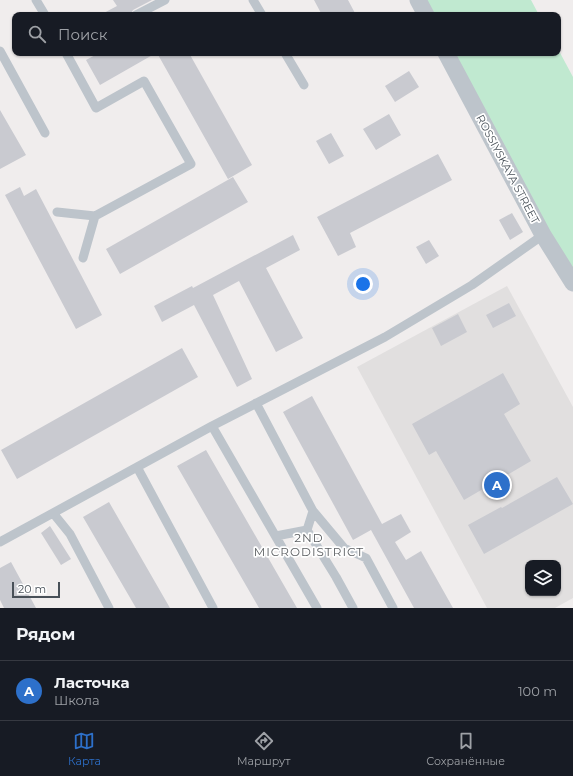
<!DOCTYPE html>
<html lang="ru">
<head>
<meta charset="utf-8">
<style>
	body { margin:0; font-family:Montserrat,sans-serif; background:#242831; color:#f1f3f6 }
	.controls { position:absolute; right:12px; bottom:12px; display:grid; overflow:hidden; border-radius:8px; box-shadow:0 1px 3px #0004 }
	.controls button { width:36px; height:36px; display:grid; place-items:center; padding:0; border:0; border-bottom:1px solid #363941; background:#171b24; color:#f1f3f6; font:20px sans-serif }
	.scale { position:absolute; left:12px; bottom:10px; width:48px; box-sizing:border-box; padding-left:4px; border:2px solid #485058; border-top:0; font-size:11px; line-height:14px; white-space:nowrap; color:#485058; -webkit-text-stroke:3px #fff; paint-order:stroke }
	.you { position:absolute; left:363px; top:284px; width:14px; height:14px; margin:-10px; border:3px solid #fff; border-radius:50%; background:#1a73e8; box-shadow:0 0 0 6px #1a73e833 }
	.badge { display:grid; place-items:center; width:26px; height:26px; border-radius:50%; background:#2d70ca; color:#fff; font-size:13px; font-weight:700 }
	.pin { position:absolute; translate:-50% -50%; border:2px solid #fff; box-shadow:0 1px 4px #0006 }
	.list { margin:0; padding:0; list-style:none }
	h2 { display:flex; justify-content:space-between; align-items:center; height:52px; margin:0; padding:0 16px; font-size:17px }
	h2 small { font-size:13px; font-weight:400; color:#9ea1a6 }
	.list li { display:grid; grid-template-columns:26px 1fr auto; gap:12px; align-items:center; box-sizing:border-box; height:60px; padding:0 16px; border-top:1px solid #363941 }
	.list b { display:block; font-size:15px; white-space:nowrap }
	.list p { margin:0; font-size:13px; white-space:nowrap; color:#9ea1a6 }
	.list em { font-size:13px; font-style:normal; color:#9ea1a6 }
	.icon { flex:none; width:22px; height:22px; fill:none; stroke:currentColor; stroke-width:2; stroke-linecap:round; stroke-linejoin:round }
	.map { position:relative; flex:none; width:573px; height:608px; overflow:hidden }
	.search { position:absolute; background:#171b24; box-shadow:0 1px 3px #0004; left:12px; right:12px; top:12px; height:44px; display:flex; align-items:center; gap:10px; box-sizing:border-box; padding:0 14px; border-radius:8px; color:#9ea1a6; font-size:15px }
	.sheet { height:112px; background:#171b24 }
	nav { display:flex; justify-content:space-around; align-items:center; box-sizing:border-box; height:56px; border-top:1px solid #363941; background:#171b24; font-size:11px; color:#9ea1a6 }
	nav a { display:grid; justify-items:center; gap:2px }
	nav .on { color:#2d70ca }
	.map>svg:first-child { display:block }
</style>
</head>
<body>
<div class="map">
<svg width="573" height="608" viewBox="0 0 573 608">
	<rect width="100%" height="100%" fill="#f0eded"/>
	<path fill="#e1dfdf" fill-rule="evenodd" d="M507 286 573 407V598L555 608H487L357 367ZM528 563H558V593H528Z"/>
	<path fill="#c0e9d0" d="M418 0H531L539 15H426Z
		M558 49 573 77V283L446 53H558Z"/>
	<path fill="#c9cad0" d="M113 0H152L133 10 130 15H100L117 6Z
		M314 0H348L356 15H322Z
		M99 53H156L100 85 86 60Z
		M157 53H189L252 165 228 179Z
		M409 71 419 87 395 102 385 86Z
		M0 110 26 155 0 169Z
		M389 114 401 135 376 150 363 129Z
		M331 133 344 156 329 164 316 141Z
		M438 154 452 180 350 233 356 247 338 256 317 217Z
		M233 177 248 202 120 274 106 249Z
		M20 187 24 196 36 189 102 315 76 329 5 195Z
		M512 213 523 232 510 240 499 220Z
		M293 235 300 250 266 268 303 338 276 352 239 281 213 295 252 379 237 387 194 305 162 322 154 306 192 286 193 288Z
		M429 240 439 256 426 264 416 247Z
		M509 303 516 316 493 328 486 315Z
		M458 314 467 332 441 346 432 328Z
		M182 348 198 377 17 479 1 450Z
		M503 373 520 404 504 414 531 461 464 500 436 451 429 455 412 424Z
		M312 396 382 524 401 514 411 532 395 542 406 560 421 551 453 608H414L371 530 353 540 283 412Z
		M206 450 297 608H259L177 466Z
		M557 477 573 504 484 554 468 525 501 507 502 508Z
		M109 502 170 608H136L83 517Z
		M50 526 71 559 61 565 41 533Z
		M11 562 36 608H4L0 600V568Z"/>
	<g fill="none" stroke-linecap="round" stroke-linejoin="round">
		<path stroke="#bdc4cb" stroke-width="9" d="M36 0 45 15
			M253 0 262 15
			M136 15 165 0
			M0 51 45 133
			M66 53 96 108 144 81 191 164 95 216 83 258
			M285 53 304 85
			M57 212 95 216
			M256 403 313 511 307 530
			M212 426 317 608
			M137 467 213 608
			M313 511 344 548 366 558 393 608
			M53 513 70 534 109 608
			M276 536 307 530 336 577 353 608
			M0 542 212 426 385 337 472 285 543 235"/>
		<path stroke="#bdc4cb" stroke-width="17" d="M418 0 426 15
			M446 53 543 235 573 283"/>
	</g>
	<g text-anchor="middle" stroke-width="3.5" stroke-linejoin="round" paint-order="stroke">
		<g font-size="11" fill="#485058" stroke="#fff">
			<text transform="translate(508 169) rotate(62)" y="4">ROSSIYSKAYA STREET</text>
		</g>
		<g font-size="12" letter-spacing="1" fill="#5b5e61" stroke="#fff">
			<text x="309" y="542">2ND<tspan x="309" dy="14">MICRODISTRICT</tspan></text>
		</g>
	</g>
</svg>
<div class="controls">
<button><svg class="icon" aria-label="layers" viewBox="0 0 24 24"><path d="M12 4l9 5-9 5-9-5zM3 14l9 5 9-5"/></svg></button>
</div>
<div class="scale">20 m</div>
<div class="you"></div>
<div class="pin badge" style="left:497px;top:485px">A</div>
<div class="search"><svg class="icon" aria-label="search" viewBox="0 0 24 24"><circle cx="10" cy="10" r="6"/><path d="M15 15l6 6"/></svg>Поиск</div>
</div>
<section class="sheet">
<h2>Рядом<small></small></h2>
<ul class="list">
<li><span class="badge">A</span><div><b>Ласточка</b><p>Школа</p></div><em>100 m</em></li>
</ul>
</section>
<nav>
<a class="on"><svg class="icon" aria-label="map" viewBox="0 0 24 24"><path d="M3 6l6-2 6 2 6-2v14l-6 2-6-2-6 2zM9 4v14M15 6v14"/></svg>Карта</a>
<a><svg class="icon" aria-label="directions" viewBox="0 0 24 24"><path d="M12 3l9 9-9 9-9-9zM9 14v-3h6M13 9l2 2-2 2"/></svg>Маршрут</a>
<a><svg class="icon" aria-label="saved" viewBox="0 0 24 24"><path d="M7 4h10v16l-5-4-5 4z"/></svg>Сохранённые</a>
</nav>
</body>
</html>
